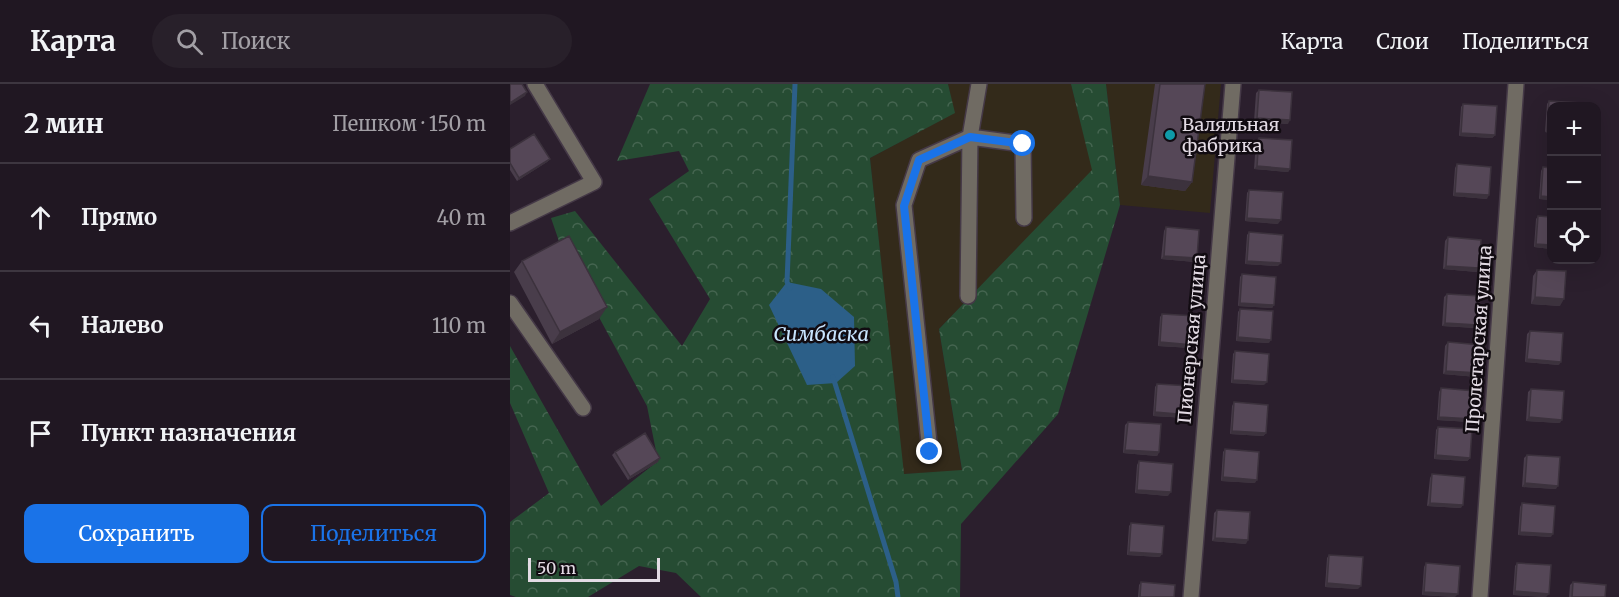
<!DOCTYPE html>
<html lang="ru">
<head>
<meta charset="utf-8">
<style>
	body { margin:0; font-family:Merriweather,serif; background:#28202a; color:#f1f3f6 }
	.controls { position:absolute; right:18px; top:18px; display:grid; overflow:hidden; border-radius:12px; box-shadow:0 6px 24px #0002 }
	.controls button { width:54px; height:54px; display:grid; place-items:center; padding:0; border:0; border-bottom:2px solid #3d3640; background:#201722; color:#f1f3f6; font:30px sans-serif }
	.scale { position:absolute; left:18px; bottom:15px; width:132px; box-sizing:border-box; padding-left:6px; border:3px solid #e3dbe4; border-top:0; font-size:16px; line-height:21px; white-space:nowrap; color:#e3dbe4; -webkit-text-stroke:4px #110b11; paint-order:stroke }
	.stop { position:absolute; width:18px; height:18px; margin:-14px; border:4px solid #1a73e8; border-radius:50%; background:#fff }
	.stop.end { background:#1a73e8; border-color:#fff; box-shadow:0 2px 6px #0008 }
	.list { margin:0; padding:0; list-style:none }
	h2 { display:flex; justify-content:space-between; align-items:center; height:78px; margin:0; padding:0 24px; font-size:26px }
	h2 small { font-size:20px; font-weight:400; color:#a29fa5 }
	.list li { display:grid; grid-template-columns:39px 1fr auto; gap:18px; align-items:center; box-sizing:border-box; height:108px; padding:0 24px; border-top:2px solid #3d3640 }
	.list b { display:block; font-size:22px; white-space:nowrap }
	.list em { font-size:20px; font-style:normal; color:#a29fa5 }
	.actions { display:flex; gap:12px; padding:18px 24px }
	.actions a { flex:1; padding:14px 0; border:2px solid #1a73e8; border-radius:12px; text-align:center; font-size:21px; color:#1a73e8 }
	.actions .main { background:#1a73e8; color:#fff }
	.icon { flex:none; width:33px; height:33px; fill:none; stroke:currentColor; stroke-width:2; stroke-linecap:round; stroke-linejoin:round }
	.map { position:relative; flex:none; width:1109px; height:513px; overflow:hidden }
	header { display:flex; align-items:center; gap:36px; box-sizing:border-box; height:84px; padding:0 30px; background:#201722; border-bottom:2px solid #3d3640 }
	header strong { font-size:28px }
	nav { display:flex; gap:33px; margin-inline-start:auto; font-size:21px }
	.search { width:420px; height:54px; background:#28202a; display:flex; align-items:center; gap:15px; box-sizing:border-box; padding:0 21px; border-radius:33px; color:#a29fa5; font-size:22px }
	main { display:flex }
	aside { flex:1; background:#201722 }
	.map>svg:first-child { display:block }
</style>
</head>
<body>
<header>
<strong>Карта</strong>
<div class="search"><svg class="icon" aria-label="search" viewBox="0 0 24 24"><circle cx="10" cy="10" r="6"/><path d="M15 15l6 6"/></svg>Поиск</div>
<nav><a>Карта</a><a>Слои</a><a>Поделиться</a></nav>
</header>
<main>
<aside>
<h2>2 мин<small>Пешком · 150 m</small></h2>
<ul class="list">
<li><svg class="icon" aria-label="ahead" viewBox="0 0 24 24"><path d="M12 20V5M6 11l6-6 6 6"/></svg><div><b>Прямо</b></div><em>40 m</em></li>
<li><svg class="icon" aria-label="left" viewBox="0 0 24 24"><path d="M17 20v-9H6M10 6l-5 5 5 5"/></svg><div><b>Налево</b></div><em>110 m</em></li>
<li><svg class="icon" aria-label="arrive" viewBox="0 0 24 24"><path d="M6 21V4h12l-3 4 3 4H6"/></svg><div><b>Пункт назначения</b></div></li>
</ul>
<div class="actions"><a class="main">Сохранить</a><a>Поделиться</a></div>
</aside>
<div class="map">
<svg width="1109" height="513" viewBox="0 0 1109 513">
	<defs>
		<pattern id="forest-crowns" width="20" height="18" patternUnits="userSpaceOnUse" patternTransform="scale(1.5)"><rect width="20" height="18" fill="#264c33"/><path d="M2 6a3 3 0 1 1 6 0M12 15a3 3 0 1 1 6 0" fill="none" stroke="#456550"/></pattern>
	</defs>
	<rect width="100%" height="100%" fill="#2b1f2d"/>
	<path fill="#332a1a" d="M438 0H561L583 86 429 245 452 387 393 390 360 74 444 29Z
		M596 0H711L700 129 610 121Z"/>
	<path fill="url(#forest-crowns)" d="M140 0H438L445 29 360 74 394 390 452 386 429 245 582 86 561 0H596L610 121 548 330 451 440 450 513H191L166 489 129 482 78 513H6L0 511V438L39 409 0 319V262L91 422 148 377 137 322 51 163 41 134 65 127 172 262 200 215 139 115 179 87 169 67 107 77Z"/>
	<path fill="#2c5f88" d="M277 198 311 205 344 233 345 282 326 299 297 301 259 221Z"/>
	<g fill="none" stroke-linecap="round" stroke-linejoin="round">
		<path stroke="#2c5f88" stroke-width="5" d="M280 204 277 198 285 0
			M323 293 386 498 388 513"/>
		<defs>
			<path id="minor" d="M469 0 460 53 513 60 514 134
				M0 139 84 98 25 0
				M0 219 73 324
				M420 368 394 121 409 76 460 53 458 212
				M681 513 723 0
				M970 513 1006 0"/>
		</defs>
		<use href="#minor" stroke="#453947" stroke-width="18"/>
		<use href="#minor" stroke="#706b63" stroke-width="15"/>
	</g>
	<path fill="#493d4b" d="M645 0H695L682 98 675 107 631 101Z
		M749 6 778 40 744 37 746 9Z
		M1039 17 1041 49 1035 48 1037 20Z
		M953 20 985 51 982 54 949 52 951 23Z
		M749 54 780 85 778 88 744 85 746 57Z
		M0 65 40 75 37 78 7 97 0 86Z
		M947 80 977 115 943 112 945 84Z
		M1033 83 1041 84V116L1029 115 1031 87Z
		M739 106 768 140 735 137 737 109Z
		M1028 132 1041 133V165L1024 163 1026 135Z
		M656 143 685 178 651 175 654 147Z
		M739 148 768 182 735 180 737 151Z
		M938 153 969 184 967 188 933 185 935 157Z
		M12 177 89 235 42 260 4 188Z
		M1027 186 1050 222 1021 220 1023 192Z
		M732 190 764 221 762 224 728 222 730 193Z
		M937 210 966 244 932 242 934 213Z
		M730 225 759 259 726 257 728 228Z
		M652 230 684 261 682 264 648 262 650 233Z
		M1020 247 1049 281 1015 278 1017 250Z
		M938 258 967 293 933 290 935 262Z
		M725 267 754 301 721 299 723 270Z
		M647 300 679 331 677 334 643 332 645 303Z
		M931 304 963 335 961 338 927 336 929 308Z
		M1021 305 1050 339 1016 337 1018 308Z
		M724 318 756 349 753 352 720 350 722 322Z
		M618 338 649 368 647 372 613 369 615 341Z
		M928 343 960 374 957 377 924 375 926 346Z
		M715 365 745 399 711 397 713 368Z
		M105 368 148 378 118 396 102 371Z
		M1017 371 1046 405 1012 403 1014 374Z
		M629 377 658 412 625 409 627 381Z
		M922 390 951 424 917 422 920 394Z
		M1012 419 1041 453 1008 451 1010 423Z
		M707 426 736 460 702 457 704 429Z
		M621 439 650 473 617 471 619 442Z
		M819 471 848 505 815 503 817 474Z
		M916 479 945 513 912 511 914 483Z
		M1007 479 1036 513 1003 511 1005 482Z
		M631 498 664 513H628L629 501Z
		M1063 498 1095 513H1059L1060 501Z"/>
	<path fill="#3c323d" d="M17 8 15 12 0 21V19Z
		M747 34 780 36 778 40 744 37Z
		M1037 45H1041V49L1035 48Z
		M951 49 985 51 982 54 949 52Z
		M40 75 37 78 7 97 9 94Z
		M747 82 780 85 778 88 744 85Z
		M638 92 682 98 675 107 631 101Z
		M945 109 979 111 977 115 943 112Z
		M1031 112 1041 113V116L1029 115Z
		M737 134 771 136 768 140 735 137Z
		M1026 160 1041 161V165L1024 163Z
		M654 172 687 174 685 178 651 175Z
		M737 177 771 179 768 182 735 180Z
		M936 182 969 184 967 188 933 185Z
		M1025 213 1054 215 1050 222 1021 220Z
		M730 219 764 221 762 224 728 222Z
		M97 223 89 235 42 260 50 248Z
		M935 239 968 241 966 244 932 242Z
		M728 253 761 256 759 259 726 257Z
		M650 258 684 261 682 264 648 262Z
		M1017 275 1051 278 1049 281 1015 278Z
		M936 287 969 289 967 293 933 290Z
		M723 296 757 298 754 301 721 299Z
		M645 328 679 331 677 334 643 332Z
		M929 333 963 335 961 338 927 336Z
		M1019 333 1052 336 1050 339 1016 337Z
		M722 347 756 349 753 352 720 350Z
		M615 366 649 368 647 372 613 369Z
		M926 371 960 374 957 377 924 375Z
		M150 374 148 378 118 396 120 393Z
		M713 393 747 396 745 399 711 397Z
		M1015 399 1048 402 1046 405 1012 403Z
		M627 406 661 408 658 412 625 409Z
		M920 419 953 421 951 424 917 422Z
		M1010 448 1043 450 1041 453 1008 451Z
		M705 454 738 456 736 460 702 457Z
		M619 468 652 470 650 473 617 471Z
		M817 499 851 502 848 505 815 503Z
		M1005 507 1039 510 1036 513 1003 511Z
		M914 508 948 510 945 513 912 511Z"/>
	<path fill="#554757" stroke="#3c323d" stroke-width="1.5" d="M0 0H12L17 8 0 19Z
		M650 0H695L682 98 638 92Z
		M749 6 782 8 780 36 747 34Z
		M1039 17 1072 19V22H1041V45H1037Z
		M953 20 987 22 985 51 951 49Z
		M24 50 40 75 9 94 0 79V65Z
		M749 54 782 56 780 85 747 82Z
		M947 80 981 83 979 111 945 109Z
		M1033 83 1041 84V113L1031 112Z
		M739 106 773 108 771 136 737 134Z
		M1028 132 1041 133V161L1026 160Z
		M656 143 689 146 687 174 654 172Z
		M739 148 773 151 771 179 737 177Z
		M59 152 97 223 50 248 12 177Z
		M938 153 971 156 969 184 936 182Z
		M1027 186 1056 187 1054 215 1025 213Z
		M732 190 766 193 764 221 730 219Z
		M937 210 970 212 968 241 935 239Z
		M730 225 763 227 761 256 728 253Z
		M652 230 686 232 684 261 650 258Z
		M1020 247 1053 249 1051 278 1017 275Z
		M938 258 971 261 969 289 936 287Z
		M725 267 759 270 757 298 723 296Z
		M647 300 681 302 679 331 645 328Z
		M931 304 965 307 963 335 929 333Z
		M1021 305 1054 307 1052 336 1019 333Z
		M724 318 758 321 756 349 722 347Z
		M618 338 651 340 649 368 615 366Z
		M928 343 962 345 960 374 926 371Z
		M135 349 150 374 120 393 105 368Z
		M715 365 749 368 747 396 713 393Z
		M1017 371 1050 373 1048 402 1015 399Z
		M629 377 663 380 661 408 627 406Z
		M922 390 955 393 953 421 920 419Z
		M1012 419 1045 422 1043 450 1010 448Z
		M707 426 740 428 738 456 705 454Z
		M621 439 654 442 652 470 619 468Z
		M819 471 853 473 851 502 817 499Z
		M916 479 950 482 948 510 914 508Z
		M1007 479 1041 481 1039 510 1005 507Z
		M631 498 665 501 664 513H630Z
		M1063 498 1096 501 1095 513H1062Z"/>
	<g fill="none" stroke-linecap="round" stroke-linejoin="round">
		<path stroke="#1a73e8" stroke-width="8" d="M420 368 394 122 409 76 460 53 513 60"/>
	</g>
	<circle fill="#0f9aa8" stroke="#110b11" stroke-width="2" cx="660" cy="51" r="6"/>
	<g text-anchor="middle" stroke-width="5" stroke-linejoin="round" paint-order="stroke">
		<g font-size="18" fill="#e3dbe4" stroke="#110b11" text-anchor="start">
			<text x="672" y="47">Валяльная<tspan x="672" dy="21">фабрика</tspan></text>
		</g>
		<g font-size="18" fill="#e3dbe4" stroke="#110b11">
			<text transform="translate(682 255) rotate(-85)" y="6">Пионерская улица</text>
			<text transform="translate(969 255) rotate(-86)" y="6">Пролетарская улица</text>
		</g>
		<g font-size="20" font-style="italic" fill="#c8e4fe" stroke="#110b11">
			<text x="311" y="257">Симбаска</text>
		</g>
	</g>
</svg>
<div class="controls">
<button>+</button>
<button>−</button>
<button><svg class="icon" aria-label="locate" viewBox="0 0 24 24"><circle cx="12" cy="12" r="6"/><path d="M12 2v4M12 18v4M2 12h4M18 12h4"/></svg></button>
</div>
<div class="scale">50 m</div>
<div class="stop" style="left:513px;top:60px"></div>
<div class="stop end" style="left:420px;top:368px"></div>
</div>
</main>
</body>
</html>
